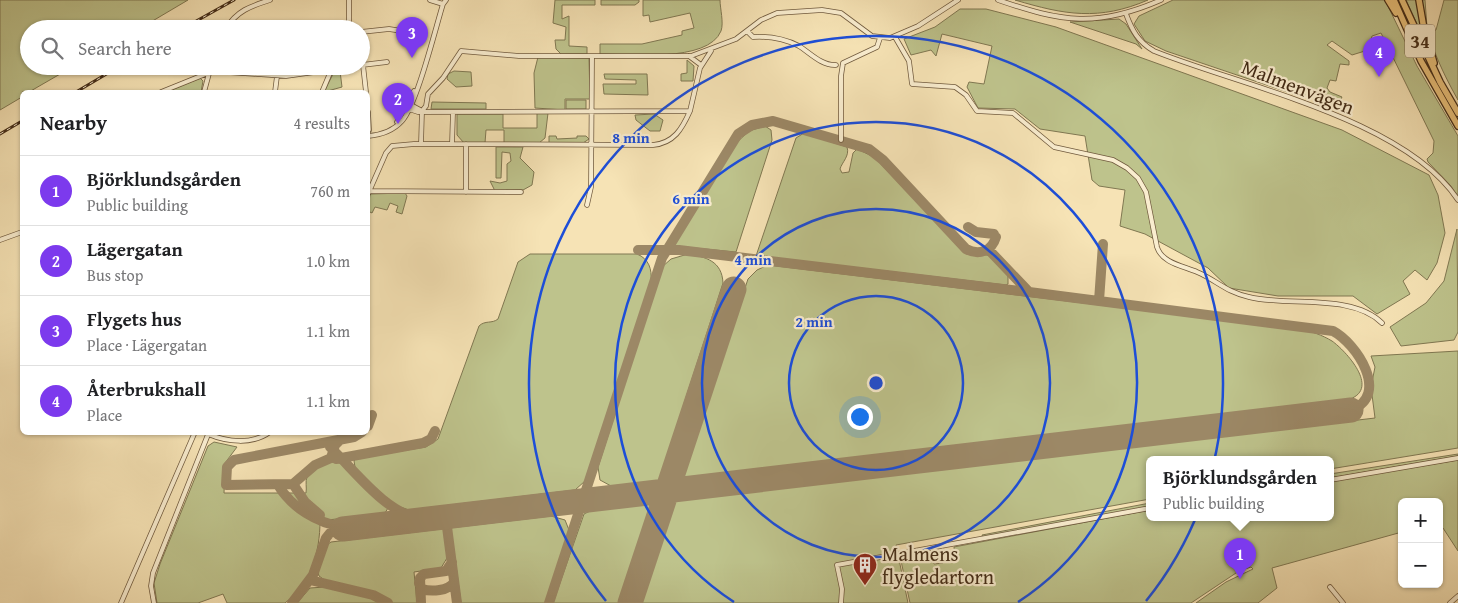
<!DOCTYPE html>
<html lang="en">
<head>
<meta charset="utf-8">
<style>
	body { margin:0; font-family:"Gentium Book Plus",serif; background:#f2f2f2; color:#202124 }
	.controls { position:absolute; right:15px; bottom:15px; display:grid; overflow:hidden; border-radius:8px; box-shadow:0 1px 4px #0004 }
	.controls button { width:45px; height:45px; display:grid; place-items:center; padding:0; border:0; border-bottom:1px solid #e0e0e0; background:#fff; color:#202124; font:25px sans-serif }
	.you { position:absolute; left:859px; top:416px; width:18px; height:18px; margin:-12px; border:4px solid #fff; border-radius:50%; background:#1a73e8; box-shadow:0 0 0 8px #1a73e833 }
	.badge { display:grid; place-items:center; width:32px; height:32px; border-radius:50%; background:#7c3aed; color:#fff; font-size:16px; font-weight:700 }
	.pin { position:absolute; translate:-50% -41px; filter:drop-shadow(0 1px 2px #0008) }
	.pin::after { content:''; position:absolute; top:26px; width:18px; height:15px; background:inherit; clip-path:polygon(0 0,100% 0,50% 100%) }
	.popup { position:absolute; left:1146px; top:456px; width:188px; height:65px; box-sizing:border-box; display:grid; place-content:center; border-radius:8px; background:#fff; filter:drop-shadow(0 1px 4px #0005); font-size:16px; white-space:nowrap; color:#757577 }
	.popup b { font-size:19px; color:#202124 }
	.popup::after { content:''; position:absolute; left:50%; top:100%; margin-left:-10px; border:10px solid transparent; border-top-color:#fff }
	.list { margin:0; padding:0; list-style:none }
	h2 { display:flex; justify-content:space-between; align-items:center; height:65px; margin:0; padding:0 20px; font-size:21px }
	h2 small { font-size:16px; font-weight:400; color:#757577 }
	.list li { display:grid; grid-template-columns:32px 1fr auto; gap:15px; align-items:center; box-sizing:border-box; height:70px; padding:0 20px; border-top:1px solid #e0e0e0 }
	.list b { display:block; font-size:19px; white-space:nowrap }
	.list p { margin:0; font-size:16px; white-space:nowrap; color:#757577 }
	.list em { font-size:16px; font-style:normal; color:#757577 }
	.icon { flex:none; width:28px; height:28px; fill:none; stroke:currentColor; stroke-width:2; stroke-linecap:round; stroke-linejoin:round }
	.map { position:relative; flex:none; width:1458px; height:603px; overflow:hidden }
	.search { position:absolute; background:#fff; box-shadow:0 1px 4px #0004; left:20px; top:20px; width:350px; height:55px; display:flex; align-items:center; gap:12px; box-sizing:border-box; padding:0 18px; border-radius:28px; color:#757577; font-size:19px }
	.panel { position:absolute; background:#fff; box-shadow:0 1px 4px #0004; left:20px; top:90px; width:350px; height:345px; border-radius:8px }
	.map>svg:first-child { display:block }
</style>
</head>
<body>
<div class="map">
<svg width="1458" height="603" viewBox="0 0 1458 603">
	<rect width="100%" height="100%" fill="#f6e3b5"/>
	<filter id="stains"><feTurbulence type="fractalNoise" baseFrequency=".004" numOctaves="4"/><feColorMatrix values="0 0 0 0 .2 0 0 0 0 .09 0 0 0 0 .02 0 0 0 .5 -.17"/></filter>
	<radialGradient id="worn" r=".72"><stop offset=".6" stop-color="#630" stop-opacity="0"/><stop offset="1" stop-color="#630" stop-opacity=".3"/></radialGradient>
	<path fill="#bec38c" stroke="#807852" d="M0 0H188L139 29H29V66H74L29 92H22V97L0 110Z
		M555 0H595V5H562V19L569 16V46L587 47V54H561L556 49 555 40H565L566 27 553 23Z
		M601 0H639V2L635 5H601Z
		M643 0H720C720 8 724 23 721 31 708 63 629 54 600 54V44H642L682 35V31L694 28 690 13 650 22 649 15 643 16Z
		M1015 0H1148C1099 21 1065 15 1015 0Z
		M1173 0H1385L1417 66 1458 136V197L1451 186 1428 162 1427 159 1433 153 1434 141 1381 33 1372 36 1368 50 1352 55 1332 41 1327 45 1349 61V65L1340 64 1336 81 1330 80 1327 88 1330 92 1342 97 1337 106 1311 96H1299L1166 51 1145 41 1134 24 1139 16Z
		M1406 0H1417L1423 35H1422Z
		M1422 0H1425L1427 27 1431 32 1436 30 1444 0H1458V100C1440 68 1426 37 1422 0Z
		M960 9H986L1056 27 1342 130 1429 175 1438 195 1445 233 1437 263 1427 280 1415 270 1403 281 1410 294 1377 314 1353 296H1278L1229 288 1208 268 1145 234 1120 226 1125 190 1099 186 1092 180 1085 136 1040 129 1015 109 978 108 967 87 969 82 984 84 992 46 942 34 936 56 931 50 911 55 904 39 935 27Z
		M1119 19 1126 24 1142 49 1136 44 1070 22Z
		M538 57 589 58 590 99H565V110L535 108 534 73Z
		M687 60 694 66 693 81H681V74L687 73Z
		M340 71 342 87 324 92 334 72Z
		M454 71 471 72 472 86 456 87 447 79 448 74Z
		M604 74H647L648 95 604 94 603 84H636V80L605 79Z
		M200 78 203 81 201 92H166Z
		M566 100H586V109H566Z
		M432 102 486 103V109H431Z
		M537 113H548L545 138 539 143H504V130H486L485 143H464L457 135V114H503V128H537Z
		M654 114 663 120 660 131H650L636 120 635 115Z
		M765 126 771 130 772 140 736 252 674 246 675 242 733 146 749 131Z
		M804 133 847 147C850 156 842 162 840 169L842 173 849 172 853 153 857 149 874 157 963 250C972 256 977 253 987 255 995 256 1003 270 1008 275V284L1006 285 756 256 796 138Z
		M549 136H556L557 139 577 138V136H586L589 139 583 143H549Z
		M496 147H523L520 158 534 172 532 185 523 190 495 191 490 181 500 183 507 181V164L511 161 510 153 502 152 501 178H496Z
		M405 193 407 196 402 214 396 212 398 206 390 203 387 210 375 207 372 213 368 211 370 194Z
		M1457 229 1458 332 1454 340 1401 346 1390 327 1426 303 1444 281Z
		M530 254H637C649 259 652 269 651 281L585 481 575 490 409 510 392 504 355 467 354 461 357 458 426 447 438 439 479 326C485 320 492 324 498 319L518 262Z
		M688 254C706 257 722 261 723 283L659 481 611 486 600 480 598 467 662 267 671 259Z
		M768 265 1299 329C1311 331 1322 335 1332 341 1346 351 1380 388 1350 399L682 478 748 279 757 270Z
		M1458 351V448L1330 469V460H1150V499L896 545 908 603H641L675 501 1375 418 1371 387 1375 367 1371 356Z
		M214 442 237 447 225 463 224 493H306C307 488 305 481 307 477 311 463 335 459 345 465L388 508 385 513 320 521C320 552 311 583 285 603H227L223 594 198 603H157L154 583 160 564 208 446Z
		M1458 454V456L1330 478V474Z
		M1458 460V551L1443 528H1439V502H1402V532L1272 568 1277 588 1258 603H1196L1226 582 1253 569 1251 567 1239 571 1191 603H910L900 556 931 551 934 564 943 563V558L955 556 954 547 1150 510V518H1330V481Z
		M1150 503V507L983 538 982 535Z
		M650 504 652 506 619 603H553L584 514 592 510Z
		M551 516 565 520 569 530 546 603H461L455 558H447L441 568 414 572 417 603H297L310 588 325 587 326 581 319 576C315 566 322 548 331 542Z"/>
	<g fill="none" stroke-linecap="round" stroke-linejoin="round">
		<path stroke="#9c8866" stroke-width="10" d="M968 227 976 232 994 234
			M988 249 1029 292 1333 331C1356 343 1391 395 1351 410
			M638 250H679L1029 292
			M1099 301 1103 244
			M368 426 372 415
			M340 440 335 445 331 458 315 465 293 484 226 485 227 467 234 460 354 437 362 432
			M330 447C358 474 383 510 421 520
			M336 459 423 443 431 439 435 431
			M293 484 305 502 320 515
			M278 485C292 508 317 523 343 527
			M310 580 373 595 388 603
			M419 583 422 589C431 592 449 591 454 582
			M292 603 313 575 326 538 330 533 343 529
			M421 603 420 578 424 574 446 571 452 562
			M457 603 447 527 451 519 458 516
			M549 603 662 258 738 134 752 125 773 121 869 149 883 160 966 249C979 256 992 251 996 237"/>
		<path stroke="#9c8866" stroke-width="25" d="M343 529 1351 410
			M630 603 734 289"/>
		<defs>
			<path id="minor" d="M430 0 443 4
				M998 0C1062 22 1097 28 1161 0
				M1126 14C1132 30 1138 42 1154 51 1241 86 1405 119 1458 200
				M226 29C236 11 251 6 270 0
				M349 29V0
				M747 31 753 37C769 36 785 39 799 46 810 53 822 66 836 65
				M361 32 389 29 421 34
				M895 37 909 61 912 84 955 87 966 95 977 111 1013 113 1054 147 1113 160 1127 168 1138 178 1146 192 1157 247C1162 263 1183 266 1197 272 1216 280 1226 292 1249 297 1288 307 1352 293 1382 323
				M689 56 701 65
				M362 65 387 62
				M363 65 366 92
				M270 66V75
				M161 92 213 71 286 76 357 66
				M204 92 211 66
				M275 92 277 76
				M322 92 333 66
				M409 104 422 111
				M406 108 418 112 690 111 700 68 711 51
				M368 112 369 130
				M453 112 452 144 653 145C674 143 682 129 690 111
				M397 122 414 91
				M368 136C381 135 393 131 402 121 417 104 435 30 443 4L446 0
				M841 140V76L843 63 877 47 880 38
				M421 144 422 111 426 106 428 94 443 78 461 51 519 56H691L736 39 761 20 777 13 822 10 841 13 872 36 890 38 918 26 958 0
				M369 191 521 192
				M466 192V144
				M368 194 386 153 392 146 414 144H452
				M587 205 591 187 592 56
				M0 240 22 232
				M208 434C227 442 252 445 270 432
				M1330 480 1458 458
				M1330 587 1343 603
				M121 603 195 432
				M154 603 151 586 153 573 209 432
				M841 603 842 589 837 565 1150 508
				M1450 603 1458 596"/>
			<path id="highway" d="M1388 0 1396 13
				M1394 0 1421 61 1458 126
				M1402 0 1440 82 1458 113
				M1419 0 1424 29 1434 63"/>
		</defs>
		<use href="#minor" stroke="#705a3e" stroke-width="5.5"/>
		<use href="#highway" stroke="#432c17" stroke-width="8"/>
		<use href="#minor" stroke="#f9edcf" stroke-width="4"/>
		<use href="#highway" stroke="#ebc27a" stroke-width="5.5"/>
		<defs>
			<path id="rail" d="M182 29 234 0
				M76 92 120 66
				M0 134 22 121"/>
		</defs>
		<use href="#rail" stroke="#432c17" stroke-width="3"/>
		<use href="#rail" stroke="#f9edcf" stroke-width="1" stroke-dasharray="4" stroke-linecap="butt"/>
	</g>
	<g fill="none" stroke="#1d4ed8" stroke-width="2.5">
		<circle cx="876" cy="383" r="87"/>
		<circle cx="876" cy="383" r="174"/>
		<path d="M734 602A261 261 0 1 1 1018 602"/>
		<path d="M606 601A347 347 0 1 1 1146 601"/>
	</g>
	<defs>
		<symbol id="building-pin" viewBox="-11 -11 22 30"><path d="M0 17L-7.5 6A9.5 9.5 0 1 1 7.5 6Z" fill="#8f2418" stroke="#f9edcf"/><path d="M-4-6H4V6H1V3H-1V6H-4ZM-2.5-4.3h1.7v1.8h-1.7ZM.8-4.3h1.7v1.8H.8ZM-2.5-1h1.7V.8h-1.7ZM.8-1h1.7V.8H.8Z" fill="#fff"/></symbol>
	</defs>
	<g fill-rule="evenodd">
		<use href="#building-pin" x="851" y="551" width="28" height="38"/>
	</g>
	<g text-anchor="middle" stroke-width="4.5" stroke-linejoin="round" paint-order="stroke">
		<rect fill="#f9edcf" stroke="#7a664e" stroke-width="1" x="1405" y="24.5" width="30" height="33" rx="4"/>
		<g font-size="19" font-weight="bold" fill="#432c17">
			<text x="1420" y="48">34</text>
		</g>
		<g font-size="20" fill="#432c17" stroke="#f9edcf">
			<text transform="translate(1298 87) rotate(21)" y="7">Malmenvägen</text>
		</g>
		<g font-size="20" fill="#432c17" stroke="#f9edcf" text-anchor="start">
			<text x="882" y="561">Malmens<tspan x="882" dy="23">flygledartorn</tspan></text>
		</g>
	</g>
	<circle cx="876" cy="383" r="8" fill="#1d4ed8" stroke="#f9edcf" stroke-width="2.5"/>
	<g font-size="15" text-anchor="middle" font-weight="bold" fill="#1d4ed8" stroke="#f9edcf" stroke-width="4.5" stroke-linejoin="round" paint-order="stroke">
		<text x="631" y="143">8 min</text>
		<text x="691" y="204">6 min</text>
		<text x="753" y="265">4 min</text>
		<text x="814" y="327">2 min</text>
	</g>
	<rect width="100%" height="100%" filter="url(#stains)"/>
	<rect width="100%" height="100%" fill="url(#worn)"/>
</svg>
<div class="controls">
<button>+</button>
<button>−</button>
</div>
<div class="you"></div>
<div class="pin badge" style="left:1240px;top:579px">1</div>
<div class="popup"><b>Björklundsgården</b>Public building</div>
<div class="pin badge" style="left:398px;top:124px">2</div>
<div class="pin badge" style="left:412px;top:58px">3</div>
<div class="pin badge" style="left:1379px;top:77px">4</div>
<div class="search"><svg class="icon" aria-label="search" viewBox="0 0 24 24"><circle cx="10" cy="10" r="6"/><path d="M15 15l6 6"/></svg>Search here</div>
<section class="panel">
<h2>Nearby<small>4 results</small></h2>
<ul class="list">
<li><span class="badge">1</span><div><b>Björklundsgården</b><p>Public building</p></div><em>760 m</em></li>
<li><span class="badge">2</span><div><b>Lägergatan</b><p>Bus stop</p></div><em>1.0 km</em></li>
<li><span class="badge">3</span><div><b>Flygets hus</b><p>Place · Lägergatan</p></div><em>1.1 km</em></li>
<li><span class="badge">4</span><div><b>Återbrukshall</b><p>Place</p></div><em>1.1 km</em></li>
</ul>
</section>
</div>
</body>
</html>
